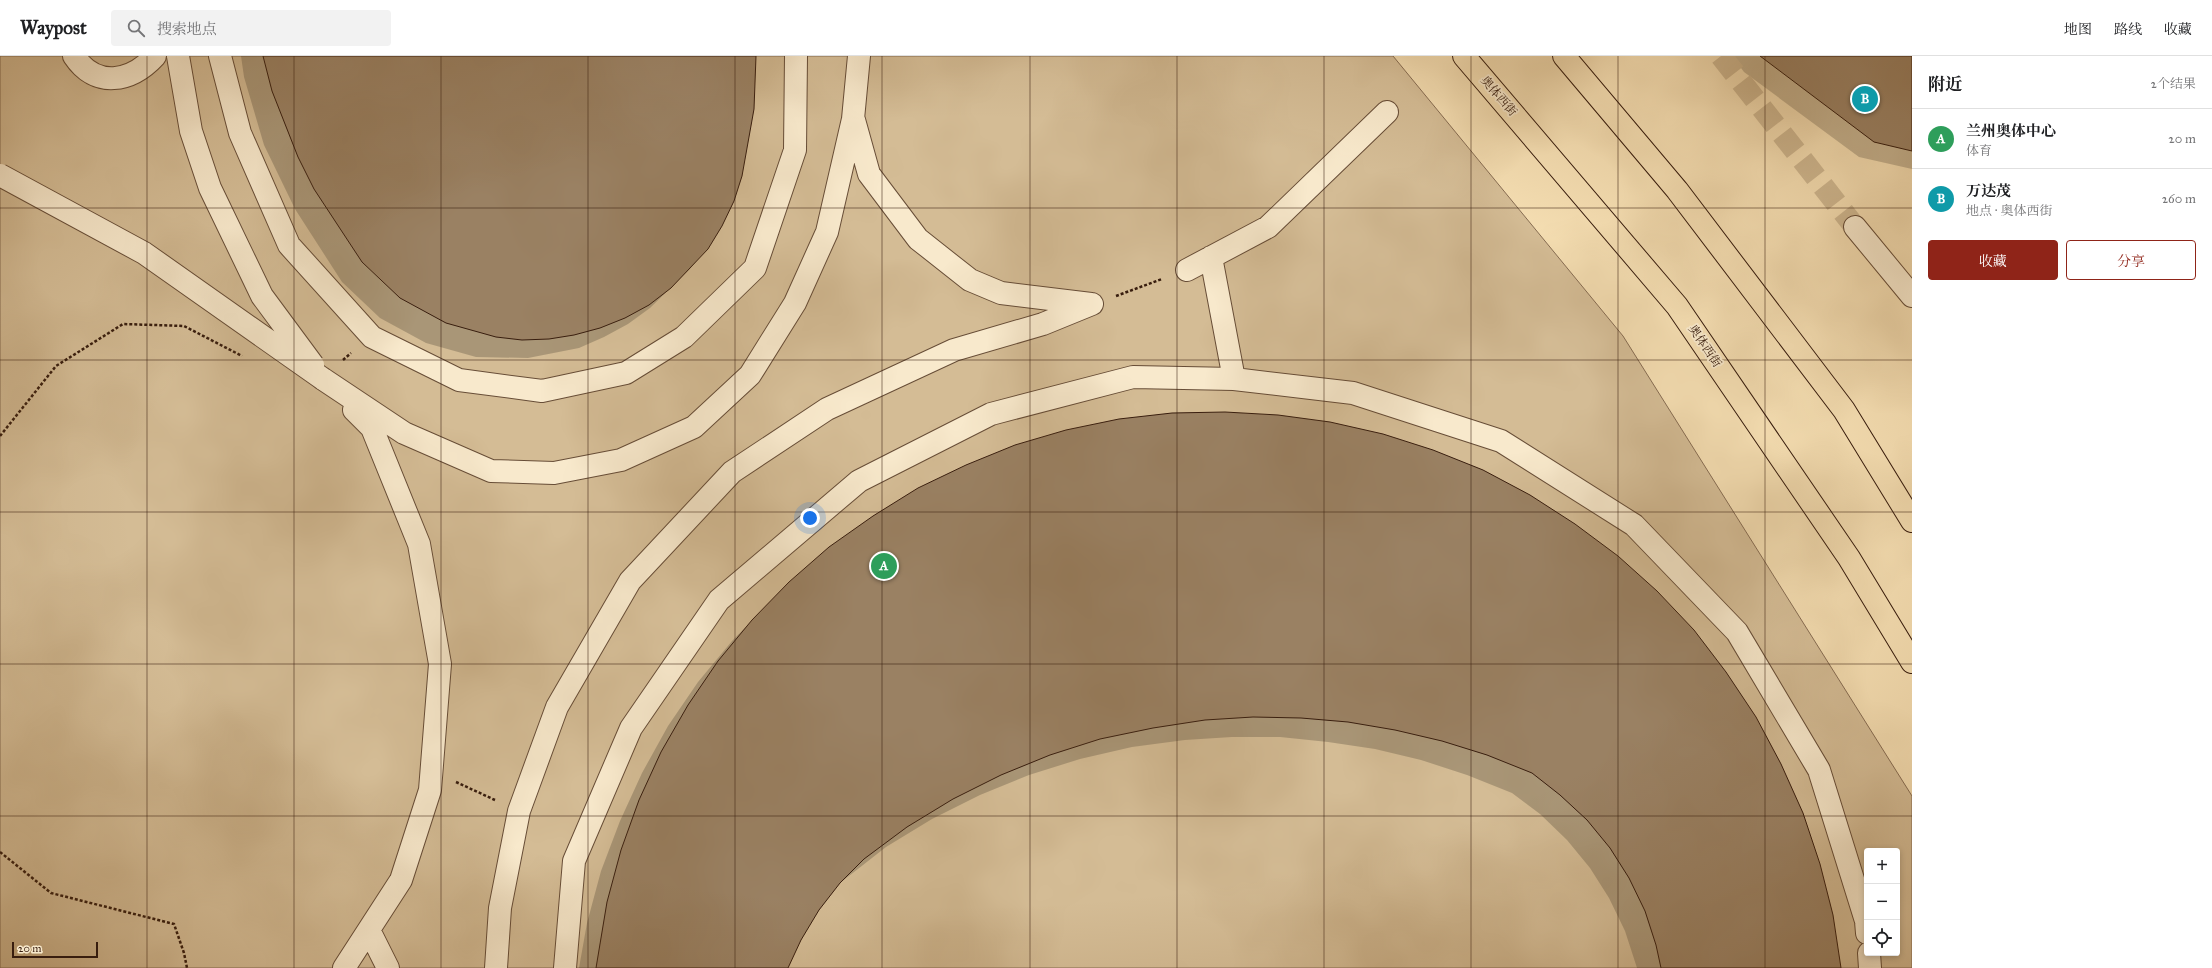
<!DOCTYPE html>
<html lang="zh">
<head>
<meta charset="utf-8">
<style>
	body { margin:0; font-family:"IM FELL Great Primer","Noto Serif SC",serif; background:#f2f2f2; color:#202124 }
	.controls { position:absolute; right:12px; bottom:12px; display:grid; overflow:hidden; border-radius:4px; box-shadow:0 2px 6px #0003 }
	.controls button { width:36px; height:36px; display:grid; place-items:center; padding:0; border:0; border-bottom:1px solid #e0e0e0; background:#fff; color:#202124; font:20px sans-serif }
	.scale { position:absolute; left:12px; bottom:10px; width:86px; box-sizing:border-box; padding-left:4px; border:2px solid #381d0e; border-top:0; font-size:11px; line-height:14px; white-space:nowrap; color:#381d0e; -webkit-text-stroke:3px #f8e9cc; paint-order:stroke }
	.you { position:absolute; left:810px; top:462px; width:14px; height:14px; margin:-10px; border:3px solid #fff; border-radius:50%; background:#1a73e8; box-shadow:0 0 0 6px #1a73e833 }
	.badge { display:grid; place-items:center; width:26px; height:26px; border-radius:50%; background:#8f2418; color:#fff; font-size:13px; font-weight:700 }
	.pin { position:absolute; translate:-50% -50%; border:2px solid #fff; box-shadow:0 1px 4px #0006 }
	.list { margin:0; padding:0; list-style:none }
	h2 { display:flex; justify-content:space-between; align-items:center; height:52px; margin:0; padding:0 16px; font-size:17px }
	h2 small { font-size:13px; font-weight:400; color:#757577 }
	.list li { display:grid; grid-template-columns:26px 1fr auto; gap:12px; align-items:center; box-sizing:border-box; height:60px; padding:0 16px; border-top:1px solid #e0e0e0 }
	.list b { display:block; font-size:15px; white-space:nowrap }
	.list p { margin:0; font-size:13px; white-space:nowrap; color:#757577 }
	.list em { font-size:13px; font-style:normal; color:#757577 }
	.actions { display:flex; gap:8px; padding:12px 16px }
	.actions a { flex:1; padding:9px 0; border:1px solid #8f2418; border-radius:4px; text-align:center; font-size:14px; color:#8f2418 }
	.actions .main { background:#8f2418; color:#fff }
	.icon { flex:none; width:22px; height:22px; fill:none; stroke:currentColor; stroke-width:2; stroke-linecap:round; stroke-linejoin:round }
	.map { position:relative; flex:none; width:1912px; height:912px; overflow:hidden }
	header { display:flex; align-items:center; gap:24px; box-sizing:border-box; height:56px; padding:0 20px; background:#fff; border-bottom:1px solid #e0e0e0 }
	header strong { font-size:19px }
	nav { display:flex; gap:22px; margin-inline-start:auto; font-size:14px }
	.search { width:280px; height:36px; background:#f2f2f2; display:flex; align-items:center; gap:10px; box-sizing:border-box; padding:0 14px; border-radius:4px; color:#757577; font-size:15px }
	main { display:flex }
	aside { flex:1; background:#fff }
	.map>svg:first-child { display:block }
</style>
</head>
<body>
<header>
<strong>Waypost</strong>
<div class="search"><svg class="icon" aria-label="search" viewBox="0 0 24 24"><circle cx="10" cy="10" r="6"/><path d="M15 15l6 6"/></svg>搜索地点</div>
<nav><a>地图</a><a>路线</a><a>收藏</a></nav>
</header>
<main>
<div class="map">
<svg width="1912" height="912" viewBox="0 0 1912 912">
	<rect width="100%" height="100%" fill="#f4ddb1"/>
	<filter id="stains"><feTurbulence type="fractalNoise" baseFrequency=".005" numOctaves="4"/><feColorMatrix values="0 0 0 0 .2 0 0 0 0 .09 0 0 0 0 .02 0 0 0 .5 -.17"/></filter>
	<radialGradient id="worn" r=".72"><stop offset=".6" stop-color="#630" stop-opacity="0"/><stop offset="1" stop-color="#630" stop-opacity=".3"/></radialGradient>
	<path fill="#d4bc95" stroke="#866c52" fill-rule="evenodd" d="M0 0H1393L1623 280 1912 740V912H0ZM1867 795H1897V897H1867Z"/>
	<path fill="#0003" d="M241 0H754L707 192 690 213 650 252 628 268 604 281 579 292 528 302 476 301 426 287 380 262 342 226 295 153 264 89 244 21Z
		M1732 0H1912V113L1859 101 1744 16Z
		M1016 390 1840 912H1637L1625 875 1609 842 1590 812 1567 784 1540 758 1512 737 1467 719 1421 704 1375 693 1328 686 1280 681H1232L1185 684 1132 691 1080 703 1029 719 980 739 932 763 886 791 840 827 819 854 800 883 787 912H579L587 867 601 815 620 765 642 717 668 670 698 626 732 585 769 547Z"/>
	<path fill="#9a8163" stroke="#381d0e" d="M756 0 754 53 742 120 734 145 722 170 708 193 671 232 649 249 625 262 600 272 574 279 549 283 522 284 496 281 446 267 400 242 362 206 314 133 298 101 272 35 263 0Z
		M1760 0H1912V95L1874 86Z
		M1225 356 1278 359 1330 366 1383 378 1433 394 1483 414 1530 439 1575 468 1618 500 1657 535 1694 574 1726 616 1756 661 1781 708 1803 757 1820 808 1833 859 1841 912H1661L1656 889 1645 855 1629 822 1610 792 1587 764 1560 739 1532 717 1487 699 1442 685 1395 674 1348 666 1301 662 1253 661 1205 664 1153 672 1100 683 1050 699 1001 719 953 743 907 771 864 803 840 827 819 854 801 884 788 912H596L607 846 621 794 639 744 661 696 688 649 718 605 752 564 789 526 829 491 873 460 918 432 966 409 1015 389 1066 374 1119 363 1172 357Z"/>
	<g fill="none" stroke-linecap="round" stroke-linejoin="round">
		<path stroke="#ceb790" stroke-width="22" stroke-dasharray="22 11" stroke-linecap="butt" d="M1721 0 1855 171"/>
		<defs>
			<path id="minor" d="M74 0C96 33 131 26 155 0
				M220 0 240 77 289 189 372 281 459 324 542 335 626 317 684 281 755 212 795 94 796 0
				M854 64 869 118 918 183 970 224 1001 237 1091 248
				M1855 171 1912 240
				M1211 201 1234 323
				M1187 214 1268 171 1387 56
				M323 323 404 377 491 415 554 417 621 404 694 371 750 319 795 247 827 176 853 63 859 0
				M369 874 388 912
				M1869 897 1870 912
				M344 912 401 824 430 734 440 608 419 488 372 372 354 354
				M496 912 500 852 519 755 557 651 630 525 732 416 827 353 954 294 1043 268 1092 248
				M565 912 574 805 631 672 719 544 859 425 991 358 1133 321 1234 323 1353 337 1501 385 1634 469 1737 576 1819 714 1866 865 1867 877"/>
			<path id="major" d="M1464 0 1677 250 1849 502 1912 606
				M1564 0 1677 134 1844 354 1912 465"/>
		</defs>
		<use href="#minor" stroke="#674d37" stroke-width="24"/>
		<use href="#major" stroke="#381d0e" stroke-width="24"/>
		<path stroke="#381d0e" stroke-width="2.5" stroke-dasharray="3 2" stroke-linecap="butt" d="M1116 240 1162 223
			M343 304 351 297
			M0 380 56 310 123 268 184 270 242 300
			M456 726 495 744
			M0 796 51 837 174 868 184 897 187 912"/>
		<use href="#minor" stroke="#f8e9cc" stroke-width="22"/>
		<use href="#major" stroke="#f4ddb1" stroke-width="22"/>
		<defs>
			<path id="minor-bridge" d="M178 0 191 75 210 132 262 240 313 309
				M0 119 144 197 323 323"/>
		</defs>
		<use href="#minor-bridge" stroke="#674d37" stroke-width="24" stroke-linecap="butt"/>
		<use href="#minor-bridge" stroke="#f8e9cc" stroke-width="22"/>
	</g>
	<path fill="none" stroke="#381d0e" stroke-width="1" stroke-opacity="0.55" d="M147 0V912M294 0V912M441 0V912M588 0V912M735 0V912M882 0V912M1030 0V912M1177 0V912M1324 0V912M1471 0V912M1618 0V912M1765 0V912M0 152H1912M0 304H1912M0 456H1912M0 608H1912M0 760H1912"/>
	<g text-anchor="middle" stroke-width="3.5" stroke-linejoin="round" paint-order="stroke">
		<g font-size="12" fill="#381d0e" stroke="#f8e9cc">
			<text transform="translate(1499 40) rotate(49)" y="4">奥体西街</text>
			<text transform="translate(1705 290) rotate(56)" y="4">奥体西街</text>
		</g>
	</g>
	<rect width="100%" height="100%" filter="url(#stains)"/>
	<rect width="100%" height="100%" fill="url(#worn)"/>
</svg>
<div class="controls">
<button>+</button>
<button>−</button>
<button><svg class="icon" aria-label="locate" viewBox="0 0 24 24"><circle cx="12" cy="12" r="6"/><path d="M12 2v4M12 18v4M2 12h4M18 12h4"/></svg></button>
</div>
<div class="scale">20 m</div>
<div class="you"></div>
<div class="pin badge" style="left:884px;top:510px;background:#2e9e5b">A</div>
<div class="pin badge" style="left:1865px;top:43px;background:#0f9aa8">B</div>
</div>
<aside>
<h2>附近<small>2个结果</small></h2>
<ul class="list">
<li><span class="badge" style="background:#2e9e5b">A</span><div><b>兰州奥体中心</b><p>体育</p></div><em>20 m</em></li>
<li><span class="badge" style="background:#0f9aa8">B</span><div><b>万达茂</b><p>地点 · 奥体西街</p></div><em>260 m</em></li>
</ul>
<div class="actions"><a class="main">收藏</a><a>分享</a></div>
</aside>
</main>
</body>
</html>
